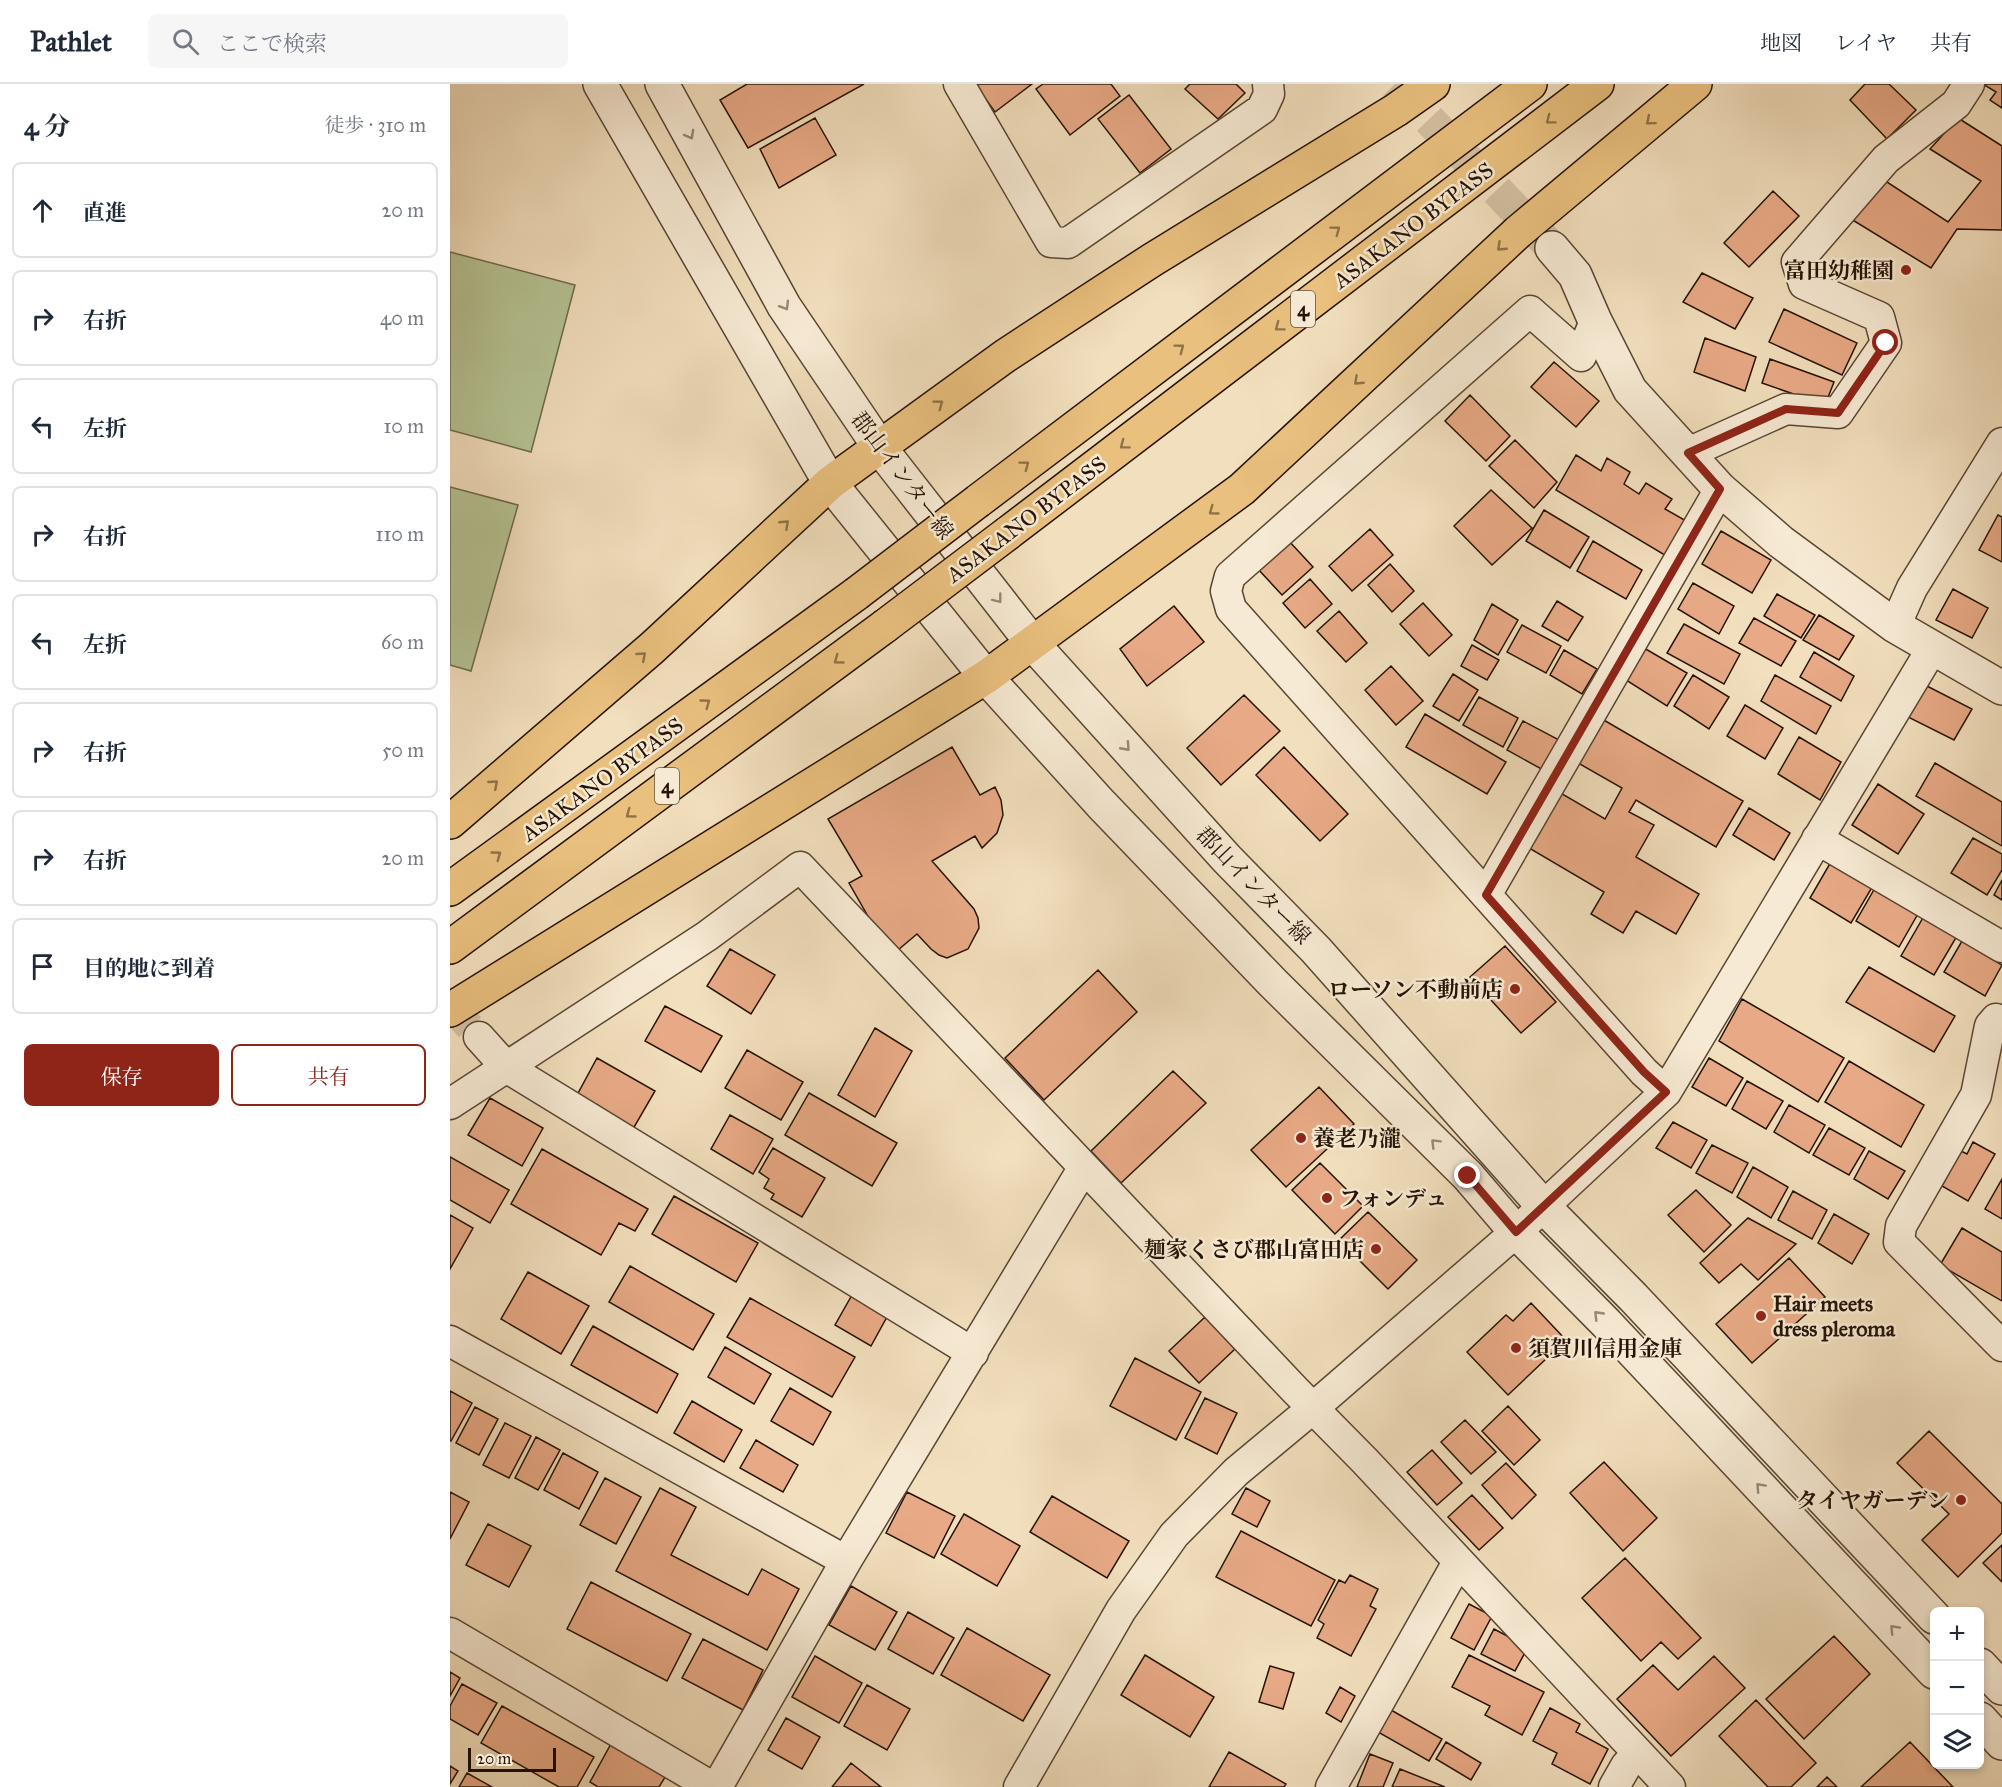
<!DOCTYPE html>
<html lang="ja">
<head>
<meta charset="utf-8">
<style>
	body { margin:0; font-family:"IM FELL Great Primer","Noto Serif JP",serif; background:#f6f6f7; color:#1f2937 }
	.controls { position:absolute; right:18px; bottom:18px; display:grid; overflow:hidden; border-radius:9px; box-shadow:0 3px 9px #0003 }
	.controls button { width:54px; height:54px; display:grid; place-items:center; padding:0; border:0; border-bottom:2px solid #e0e1e3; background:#fff; color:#1f2937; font:30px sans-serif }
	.scale { position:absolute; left:18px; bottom:15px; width:88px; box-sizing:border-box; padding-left:6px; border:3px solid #261305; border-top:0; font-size:16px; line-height:21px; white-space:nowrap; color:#261305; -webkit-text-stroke:4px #f7ead4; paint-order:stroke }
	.stop { position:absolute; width:18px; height:18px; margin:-14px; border:4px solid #8f2418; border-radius:50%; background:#fff }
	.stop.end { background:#8f2418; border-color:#fff; box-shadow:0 2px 6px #0008 }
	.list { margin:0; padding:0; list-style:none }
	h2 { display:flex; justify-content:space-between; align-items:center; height:78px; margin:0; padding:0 24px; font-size:26px }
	h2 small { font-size:20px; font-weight:400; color:#747a83 }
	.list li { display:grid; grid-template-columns:39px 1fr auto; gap:18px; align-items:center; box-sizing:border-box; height:96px; margin:0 12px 12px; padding:0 12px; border:2px solid #e0e1e3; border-radius:9px }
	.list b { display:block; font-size:22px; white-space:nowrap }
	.list em { font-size:20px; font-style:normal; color:#747a83 }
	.actions { display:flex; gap:12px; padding:18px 24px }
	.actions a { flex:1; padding:14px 0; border:2px solid #8f2418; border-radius:9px; text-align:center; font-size:21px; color:#8f2418 }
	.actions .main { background:#8f2418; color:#fff }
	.icon { flex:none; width:33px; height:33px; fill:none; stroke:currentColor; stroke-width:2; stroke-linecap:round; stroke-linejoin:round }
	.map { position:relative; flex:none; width:1552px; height:1703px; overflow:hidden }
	header { display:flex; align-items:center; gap:36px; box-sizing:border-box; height:84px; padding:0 30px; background:#fff; border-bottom:2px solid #e0e1e3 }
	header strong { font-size:28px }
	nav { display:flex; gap:33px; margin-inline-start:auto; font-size:21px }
	.search { width:420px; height:54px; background:#f6f6f7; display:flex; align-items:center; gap:15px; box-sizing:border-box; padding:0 21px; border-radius:9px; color:#747a83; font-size:22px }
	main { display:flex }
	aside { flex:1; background:#fff }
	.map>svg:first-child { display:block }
</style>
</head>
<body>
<header>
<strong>Pathlet</strong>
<div class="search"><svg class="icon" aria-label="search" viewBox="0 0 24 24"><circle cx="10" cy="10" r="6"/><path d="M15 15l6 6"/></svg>ここで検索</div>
<nav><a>地図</a><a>レイヤ</a><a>共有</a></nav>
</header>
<main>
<aside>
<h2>4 分<small>徒歩 · 310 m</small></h2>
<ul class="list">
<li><svg class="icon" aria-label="ahead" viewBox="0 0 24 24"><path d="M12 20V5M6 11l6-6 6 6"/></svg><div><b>直進</b></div><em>20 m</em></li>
<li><svg class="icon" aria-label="right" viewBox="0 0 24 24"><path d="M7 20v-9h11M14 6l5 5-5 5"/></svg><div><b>右折</b></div><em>40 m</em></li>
<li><svg class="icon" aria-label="left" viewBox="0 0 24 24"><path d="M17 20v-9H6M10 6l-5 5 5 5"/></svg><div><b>左折</b></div><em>10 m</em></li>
<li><svg class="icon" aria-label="right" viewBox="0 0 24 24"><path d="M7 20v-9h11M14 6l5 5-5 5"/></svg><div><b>右折</b></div><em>110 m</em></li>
<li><svg class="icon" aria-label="left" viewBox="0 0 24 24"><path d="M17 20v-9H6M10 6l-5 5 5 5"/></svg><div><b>左折</b></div><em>60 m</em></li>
<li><svg class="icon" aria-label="right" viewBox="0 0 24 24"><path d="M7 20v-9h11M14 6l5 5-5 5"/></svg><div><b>右折</b></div><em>50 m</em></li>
<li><svg class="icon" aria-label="right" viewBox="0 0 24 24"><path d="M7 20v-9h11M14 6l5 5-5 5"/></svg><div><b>右折</b></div><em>20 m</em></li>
<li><svg class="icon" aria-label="arrive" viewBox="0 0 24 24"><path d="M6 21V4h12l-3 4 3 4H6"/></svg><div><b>目的地に到着</b></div></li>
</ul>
<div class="actions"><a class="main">保存</a><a>共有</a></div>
</aside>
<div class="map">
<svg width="1552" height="1703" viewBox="0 0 1552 1703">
	<rect width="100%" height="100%" fill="#f2dfbd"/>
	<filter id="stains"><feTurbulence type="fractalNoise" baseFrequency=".00333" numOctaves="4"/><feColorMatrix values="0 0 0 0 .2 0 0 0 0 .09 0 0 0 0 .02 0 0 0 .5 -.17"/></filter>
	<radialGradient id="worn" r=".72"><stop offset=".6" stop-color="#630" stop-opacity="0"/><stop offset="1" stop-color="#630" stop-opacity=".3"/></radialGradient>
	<path fill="#b6c394" stroke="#6e6b4c" stroke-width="1.5" d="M0 168 125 201 81 368 0 346Z
		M0 403 68 421 21 587 0 581Z"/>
	<path fill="#e8aa86" stroke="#261305" stroke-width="1.5" d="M297 0H414L298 64 270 16Z
		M525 0H582L545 28Z
		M593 0H661L670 12 620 51 586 5Z
		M740 0H786L795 9 768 35 735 5Z
		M1415 0H1439L1466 26 1437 55 1400 16Z
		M1533 0H1552V24L1540 16 1546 8Z
		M679 11 721 65 690 89 648 35Z
		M365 34 386 71 329 104 310 65Z
		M1508 34 1552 62V146L1507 145 1481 184 1401 135 1434 96 1498 138 1531 97 1480 65Z
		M1323 107 1349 132 1299 183 1274 159Z
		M1252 189 1303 214 1285 245 1233 218Z
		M1334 225 1407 259 1392 291 1319 258Z
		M1255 254 1306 273 1295 307 1244 288Z
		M1320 275 1384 298 1375 321 1312 299Z
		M1104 278 1149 317 1126 343 1081 303Z
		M1020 311 1060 352 1036 377 995 337Z
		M1065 356 1107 398 1084 424 1039 382Z
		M1126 371 1151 387 1157 374 1180 388 1174 400 1189 410 1196 399 1222 415 1215 425 1238 438 1218 473 1106 406Z
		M1041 406 1082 444 1042 481 1004 442Z
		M1094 426 1139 453 1120 484 1076 457Z
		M1548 431 1552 433V478L1529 466Z
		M920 445 943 471 902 507 879 482Z
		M1271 447 1321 476 1302 509 1252 480Z
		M838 456 863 483 832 511 807 484Z
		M1143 457 1192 486 1176 515 1127 487Z
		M940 480 964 507 942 528 918 501Z
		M860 495 882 520 855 544 833 519Z
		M1243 499 1284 522 1269 550 1228 525Z
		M1503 505 1538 524 1522 554 1486 536Z
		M1327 510 1365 531 1351 554 1314 532Z
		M1107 517 1133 533 1118 557 1092 542Z
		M973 519 1002 551 979 572 950 540Z
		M1042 520 1068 536 1048 571 1024 556Z
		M724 522 754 558 697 602 670 565Z
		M889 527 917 559 896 578 867 547Z
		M1369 531 1404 552 1389 576 1353 556Z
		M1304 534 1346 557 1331 582 1289 559Z
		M1234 540 1290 570 1274 600 1217 569Z
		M1072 541 1111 562 1096 589 1057 568Z
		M1022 561 1049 576 1037 596 1011 582Z
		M1194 564 1237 589 1217 622 1176 596Z
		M1114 566 1147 585 1132 610 1100 591Z
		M1364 568 1404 592 1391 617 1350 593Z
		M941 582 973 617 946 641 915 606Z
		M1003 590 1028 606 1009 637 983 622Z
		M1243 591 1279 613 1259 645 1224 622Z
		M1325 591 1381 622 1366 650 1311 617Z
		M1473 600 1522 625 1504 656 1456 632Z
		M794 611 830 647 771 701 737 664Z
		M1029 613 1068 634 1053 663 1013 641Z
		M1295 621 1333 644 1315 675 1277 652Z
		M975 630 1056 678 1037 710 956 663Z
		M1152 635 1293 717 1266 763 1186 716 1179 728 1204 741 1186 773 1249 810 1226 850 1186 827 1173 849 1141 830 1154 808 1079 764 1109 708 1155 735 1172 704 1128 679Z
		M1073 637 1111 657 1095 687 1057 666Z
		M1349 653 1391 678 1370 716 1328 690Z
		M502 663 530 711 545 703 551 716 553 731 547 749 532 764 525 752 482 777 524 825 528 834 529 844 518 865 497 874 489 871 481 865 467 850 448 866 419 834 399 799 412 792 378 735Z
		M834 663 898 730 870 757 806 691Z
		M1485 679 1552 718V762L1466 712Z
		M1428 700 1474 730 1448 770 1402 741Z
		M1299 724 1340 749 1324 776 1283 751Z
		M1523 754 1552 770V786L1537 811 1501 789Z
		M1382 776 1424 800 1401 839 1360 814Z
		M1552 796V816L1544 811Z
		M1425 804 1469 828 1449 863 1406 837Z
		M1474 832 1507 852 1484 891 1451 872Z
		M1512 857 1552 881 1535 912 1494 888Z
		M1055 862 1106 918 1071 949 1020 893Z
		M280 865 325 891 301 930 257 902Z
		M1419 883 1505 932 1484 968 1396 918Z
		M648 886 687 928 594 1016 555 974Z
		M1292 915 1394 974 1368 1018 1269 957Z
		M215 922 272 952 251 988 195 957Z
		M425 944 462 967 425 1033 388 1011Z
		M297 966 353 998 331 1036 275 1004Z
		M147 974 205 1007 183 1045 126 1013Z
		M1259 974 1293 994 1276 1022 1242 1003Z
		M1399 977 1474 1021 1451 1063 1375 1018Z
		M723 987 756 1019 671 1099 641 1067Z
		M1297 997 1333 1017 1316 1045 1282 1025Z
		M869 1003 904 1040 836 1103 801 1066Z
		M359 1009 447 1059 422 1102 335 1051Z
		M40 1014 93 1044 72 1082 18 1051Z
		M1339 1021 1375 1041 1359 1069 1324 1048Z
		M280 1031 323 1055 303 1090 261 1065Z
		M1223 1038 1257 1056 1241 1084 1206 1064Z
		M1379 1044 1415 1064 1399 1091 1363 1071Z
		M1523 1058 1545 1070 1518 1117 1492 1102 1511 1067 1517 1070Z
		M1262 1061 1298 1079 1282 1109 1246 1089Z
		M323 1064 375 1094 352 1133 321 1115 324 1110 314 1104 319 1095 309 1088Z
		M92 1065 198 1125 185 1147 169 1139 151 1171 61 1120Z
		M1419 1067 1455 1087 1438 1115 1404 1095Z
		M0 1073 59 1106 40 1139 0 1116Z
		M870 1079 913 1122 885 1150 842 1106Z
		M1303 1083 1338 1103 1321 1134 1287 1113Z
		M1552 1095V1135L1535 1125Z
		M1246 1106 1281 1141 1254 1168 1218 1131Z
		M1343 1107 1377 1126 1362 1155 1328 1136Z
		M224 1112 308 1159 286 1198 202 1150Z
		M918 1128 967 1176 938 1205 889 1156Z
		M1384 1130 1419 1150 1402 1180 1368 1159Z
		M0 1131 23 1144 0 1185Z
		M1298 1134 1346 1160 1308 1196 1291 1180 1269 1199 1250 1179Z
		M1512 1144 1552 1168V1217L1490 1181Z
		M1339 1174 1375 1213 1302 1279 1266 1240Z
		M180 1182 264 1230 243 1266 159 1218Z
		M78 1188 139 1222 111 1270 51 1235Z
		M402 1211 438 1231 421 1262 385 1241Z
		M300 1214 405 1273 382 1313 277 1253Z
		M1081 1219 1116 1256 1058 1311 1017 1268 1056 1231 1063 1237Z
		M755 1233 785 1265 749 1299 719 1267Z
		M143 1242 228 1290 207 1329 121 1281Z
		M275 1263 321 1290 304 1320 258 1293Z
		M685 1274 751 1308 726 1356 660 1322Z
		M340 1304 381 1328 363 1361 321 1337Z
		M0 1307 22 1319 1 1357H0Z
		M755 1314 787 1329 767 1370 735 1354Z
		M242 1317 292 1346 274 1378 224 1349Z
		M1058 1322 1090 1356 1064 1381 1032 1347Z
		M25 1323 48 1335 29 1371 6 1359Z
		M1015 1336 1046 1368 1021 1390 991 1358Z
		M55 1339 81 1352 59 1394 33 1381Z
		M1479 1347 1552 1420V1449L1508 1493 1472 1456 1499 1430 1447 1379Z
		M86 1353 110 1366 88 1406 65 1394Z
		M306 1356 348 1381 333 1408 290 1384Z
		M982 1366 1012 1399 987 1421 957 1388Z
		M113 1369 148 1388 129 1425 94 1406Z
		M1154 1378 1207 1434 1173 1467 1120 1409Z
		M1056 1379 1086 1411 1062 1435 1032 1401Z
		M155 1394 191 1413 166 1460 130 1441Z
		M210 1404 246 1423 221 1471 298 1511 312 1485 349 1505 317 1566 166 1487Z
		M796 1404 820 1417 807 1443 782 1430Z
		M0 1408 19 1418 0 1455Z
		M457 1408 505 1432 484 1474 436 1449Z
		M1022 1411 1053 1444 1029 1466 998 1433Z
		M602 1412 679 1457 657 1494 580 1448Z
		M514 1430 570 1462 547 1502 491 1470Z
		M38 1440 81 1462 59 1503 16 1481Z
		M791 1447 885 1496 861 1542 766 1493Z
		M1552 1461V1498L1533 1479Z
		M1175 1474 1251 1554 1228 1575 1211 1558 1191 1577 1132 1514Z
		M900 1491 928 1505 920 1522 926 1525 901 1572 867 1554 874 1540 868 1536 889 1496 895 1499Z
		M141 1498 241 1550 217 1597 117 1545Z
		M401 1502 447 1528 425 1566 379 1541Z
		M1019 1520 1042 1532 1024 1566 1001 1554Z
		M458 1528 504 1554 483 1590 438 1565Z
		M517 1544 600 1591 573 1637 491 1591Z
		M1044 1545 1078 1563 1065 1587 1031 1570Z
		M1384 1552 1420 1590 1354 1655 1316 1615Z
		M253 1555 313 1586 293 1626 232 1594Z
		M695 1571 764 1613 740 1653 671 1611Z
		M1019 1571 1094 1608 1072 1651 1035 1631 1040 1622 1002 1603Z
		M365 1572 412 1599 389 1639 342 1613Z
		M1264 1572 1295 1604 1221 1672 1167 1615 1203 1581 1228 1606Z
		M820 1582 844 1589 833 1625 809 1618Z
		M0 1588 10 1594 0 1612Z
		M12 1600 47 1619 28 1651 0 1635V1622Z
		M417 1601 460 1625 437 1666 394 1642Z
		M890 1603 905 1612 891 1638 876 1629Z
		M1306 1616 1366 1679 1341 1703H1318L1269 1652Z
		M52 1622 144 1673 127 1703H109L31 1659Z
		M1100 1624 1130 1640 1126 1648 1158 1665 1140 1700 1102 1680 1107 1669 1083 1657Z
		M941 1626 992 1655 979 1677 928 1648Z
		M336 1634 370 1653 352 1685 318 1666Z
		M162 1658 217 1690 209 1703H148L140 1698Z
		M996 1658 1031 1679 1021 1696 986 1675Z
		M1460 1658 1503 1703H1411Z
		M779 1668 836 1700 834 1703H759Z
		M920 1670 943 1679 933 1703H907Z
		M401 1679 431 1703H382Z
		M0 1682 8 1687 0 1700Z
		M950 1685 995 1703H942Z
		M17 1689 42 1703H9Z
		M1377 1693 1387 1703H1367Z"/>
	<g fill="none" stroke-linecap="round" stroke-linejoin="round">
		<path stroke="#d3c0a1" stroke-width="30" stroke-dasharray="30 15" stroke-linecap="butt" d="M0 921 29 953"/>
		<path stroke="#d3c0a1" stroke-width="33" stroke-dasharray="33 16" stroke-linecap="butt" d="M945 0 1102 164"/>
		<defs>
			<path id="minor" d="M509 0 601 158 618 159 812 25 819 10 818 0
				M1145 237 1131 272 1080 227 780 492 776 507 781 525 1194 988 1216 1008
				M1238 369 1336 325 1388 329 1436 259 1429 233 1354 200 1347 178 1436 75 1506 20 1519 0
				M1445 542 1462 504 1552 359
				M1367 755 1552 863
				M1036 811 1270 405
				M1546 935 1540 942 1526 1011 1451 1142 1449 1158 1552 1262
				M29 953 56 983 523 1269
				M0 1020 257 852 350 783 845 1306 915 1377 1220 1703
				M0 1257 396 1477
				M0 1549 262 1703
				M267 1703 396 1477 634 1083
				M569 1703 671 1526 724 1451 786 1388 863 1324 1066 1148 1216 1008 1483 563
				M881 1703 1008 1478
				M1164 1703 1176 1682 1188 1669"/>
			<path id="tertiary" d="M150 0 380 399 536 593 651 720 823 899 1018 1092 1066 1148 1156 1239 1484 1588
				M212 0 334 222 430 364 583 560 777 775 866 866 1094 1123 1183 1213 1484 1533
				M1102 164 1125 191 1145 237 1180 306 1270 405 1331 458 1445 542 1552 604
				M1530 1581 1552 1604
				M1530 1635 1552 1659"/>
			<path id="trunk" d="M528 417 1080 0
				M558 449 1147 0
				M0 738 202 564 380 399 555 272 702 176 946 26 983 0
				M0 805 406 510
				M0 863 435 542
				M0 926 536 593 792 405 1068 148 1245 0"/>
		</defs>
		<use href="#minor" stroke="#594633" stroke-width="33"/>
		<use href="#tertiary" stroke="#594633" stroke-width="36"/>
		<use href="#trunk" stroke="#261305" stroke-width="36"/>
		<use href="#minor" stroke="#f7ead4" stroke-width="30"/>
		<use href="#tertiary" stroke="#f7ead4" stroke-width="33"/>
		<use href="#trunk" stroke="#e9c07e" stroke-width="33"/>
		<defs>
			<path id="trunk-bridge" d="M406 510 528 417
				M435 542 558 449"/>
		</defs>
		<use href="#trunk-bridge" stroke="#261305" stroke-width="36" stroke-linecap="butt"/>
		<use href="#trunk-bridge" stroke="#e9c07e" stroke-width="33"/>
	</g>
	<defs><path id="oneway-chevron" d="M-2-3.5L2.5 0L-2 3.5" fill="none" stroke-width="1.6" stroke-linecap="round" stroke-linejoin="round" transform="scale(1.5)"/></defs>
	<g stroke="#917248">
		<use href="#oneway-chevron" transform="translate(1100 36) rotate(143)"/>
		<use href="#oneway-chevron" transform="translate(1200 37) rotate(140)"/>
		<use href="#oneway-chevron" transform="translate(886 146) rotate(-37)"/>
		<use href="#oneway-chevron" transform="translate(1051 163) rotate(137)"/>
		<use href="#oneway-chevron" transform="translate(829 243) rotate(143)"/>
		<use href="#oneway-chevron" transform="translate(730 264) rotate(-37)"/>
		<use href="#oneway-chevron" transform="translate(908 297) rotate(137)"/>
		<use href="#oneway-chevron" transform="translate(489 320) rotate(-37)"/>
		<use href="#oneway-chevron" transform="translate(674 361) rotate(143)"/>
		<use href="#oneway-chevron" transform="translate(575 381) rotate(-37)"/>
		<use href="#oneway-chevron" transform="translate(763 427) rotate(144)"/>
		<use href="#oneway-chevron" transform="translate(335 440) rotate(-43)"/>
		<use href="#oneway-chevron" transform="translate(192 572) rotate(-41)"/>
		<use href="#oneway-chevron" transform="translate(388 576) rotate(144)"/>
		<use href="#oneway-chevron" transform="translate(256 619) rotate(-36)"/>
		<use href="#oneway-chevron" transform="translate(44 700) rotate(-41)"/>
		<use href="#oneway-chevron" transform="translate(180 730) rotate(144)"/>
		<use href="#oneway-chevron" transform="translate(47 771) rotate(-36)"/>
	</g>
	<g stroke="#998977">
		<use href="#oneway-chevron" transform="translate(240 51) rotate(61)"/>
		<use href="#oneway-chevron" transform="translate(335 222) rotate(59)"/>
		<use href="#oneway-chevron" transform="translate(548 515) rotate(52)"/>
		<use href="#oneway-chevron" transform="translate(676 663) rotate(48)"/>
		<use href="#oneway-chevron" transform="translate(985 1059) rotate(-135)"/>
		<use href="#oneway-chevron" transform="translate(1148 1231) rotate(-134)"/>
		<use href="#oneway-chevron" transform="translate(1310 1403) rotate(-133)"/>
		<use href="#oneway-chevron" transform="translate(1444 1545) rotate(-133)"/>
	</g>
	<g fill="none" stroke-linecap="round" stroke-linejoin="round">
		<path stroke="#8f2418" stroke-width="8" d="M1018 1092 1066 1148 1216 1008 1194 988 1036 811 1270 405 1238 369 1336 325 1388 329 1436 259"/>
	</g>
	<g fill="#8f2418" stroke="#f7ead4" stroke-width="2">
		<circle cx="1456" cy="186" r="6"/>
		<circle cx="1065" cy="905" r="6"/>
		<circle cx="851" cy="1054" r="6"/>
		<circle cx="877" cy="1114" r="6"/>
		<circle cx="926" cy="1165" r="6"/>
		<circle cx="1311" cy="1232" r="6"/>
		<circle cx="1066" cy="1264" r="6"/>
		<circle cx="1511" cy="1416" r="6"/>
	</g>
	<g text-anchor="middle" stroke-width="5" stroke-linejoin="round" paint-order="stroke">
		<g fill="#f7ead4" stroke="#655443" stroke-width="1.5">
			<rect x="841" y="207" width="24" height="36" rx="4.5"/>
			<rect x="205" y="684" width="24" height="36" rx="4.5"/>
		</g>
		<g font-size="21" font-weight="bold" fill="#261305">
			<text x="853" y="232">4</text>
			<text x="217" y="709">4</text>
		</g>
		<g font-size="22" fill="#261305" stroke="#f7ead4">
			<text transform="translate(963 141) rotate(-37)" y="8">ASAKANO BYPASS</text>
			<text transform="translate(453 391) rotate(53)" y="8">郡山インター線</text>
			<text transform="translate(576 435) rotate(-37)" y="8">ASAKANO BYPASS</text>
			<text transform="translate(152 695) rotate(-36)" y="8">ASAKANO BYPASS</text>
			<text transform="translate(804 801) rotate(46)" y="8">郡山インター線</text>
		</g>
		<g font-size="22" font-weight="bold" fill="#261305" stroke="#f7ead4" text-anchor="end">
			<text x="1444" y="194">富田幼稚園</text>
			<text x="1053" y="913">ローソン不動前店</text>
			<text x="863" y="1062" text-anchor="start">養老乃瀧</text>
			<text x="889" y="1122" text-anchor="start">フォンデュ</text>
			<text x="914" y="1173">麺家くさび郡山富田店</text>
			<text x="1323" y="1227" text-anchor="start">Hair meets<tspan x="1323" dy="25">dress pleroma</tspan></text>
			<text x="1078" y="1272" text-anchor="start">須賀川信用金庫</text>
			<text x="1499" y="1424">タイヤガーデン</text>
		</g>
	</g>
	<rect width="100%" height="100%" filter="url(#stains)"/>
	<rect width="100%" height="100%" fill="url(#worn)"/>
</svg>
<div class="controls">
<button>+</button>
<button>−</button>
<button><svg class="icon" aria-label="layers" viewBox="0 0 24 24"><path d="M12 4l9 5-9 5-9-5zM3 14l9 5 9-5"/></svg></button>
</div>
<div class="scale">20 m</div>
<div class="stop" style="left:1436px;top:259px"></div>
<div class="stop end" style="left:1018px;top:1092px"></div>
</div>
</main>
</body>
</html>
